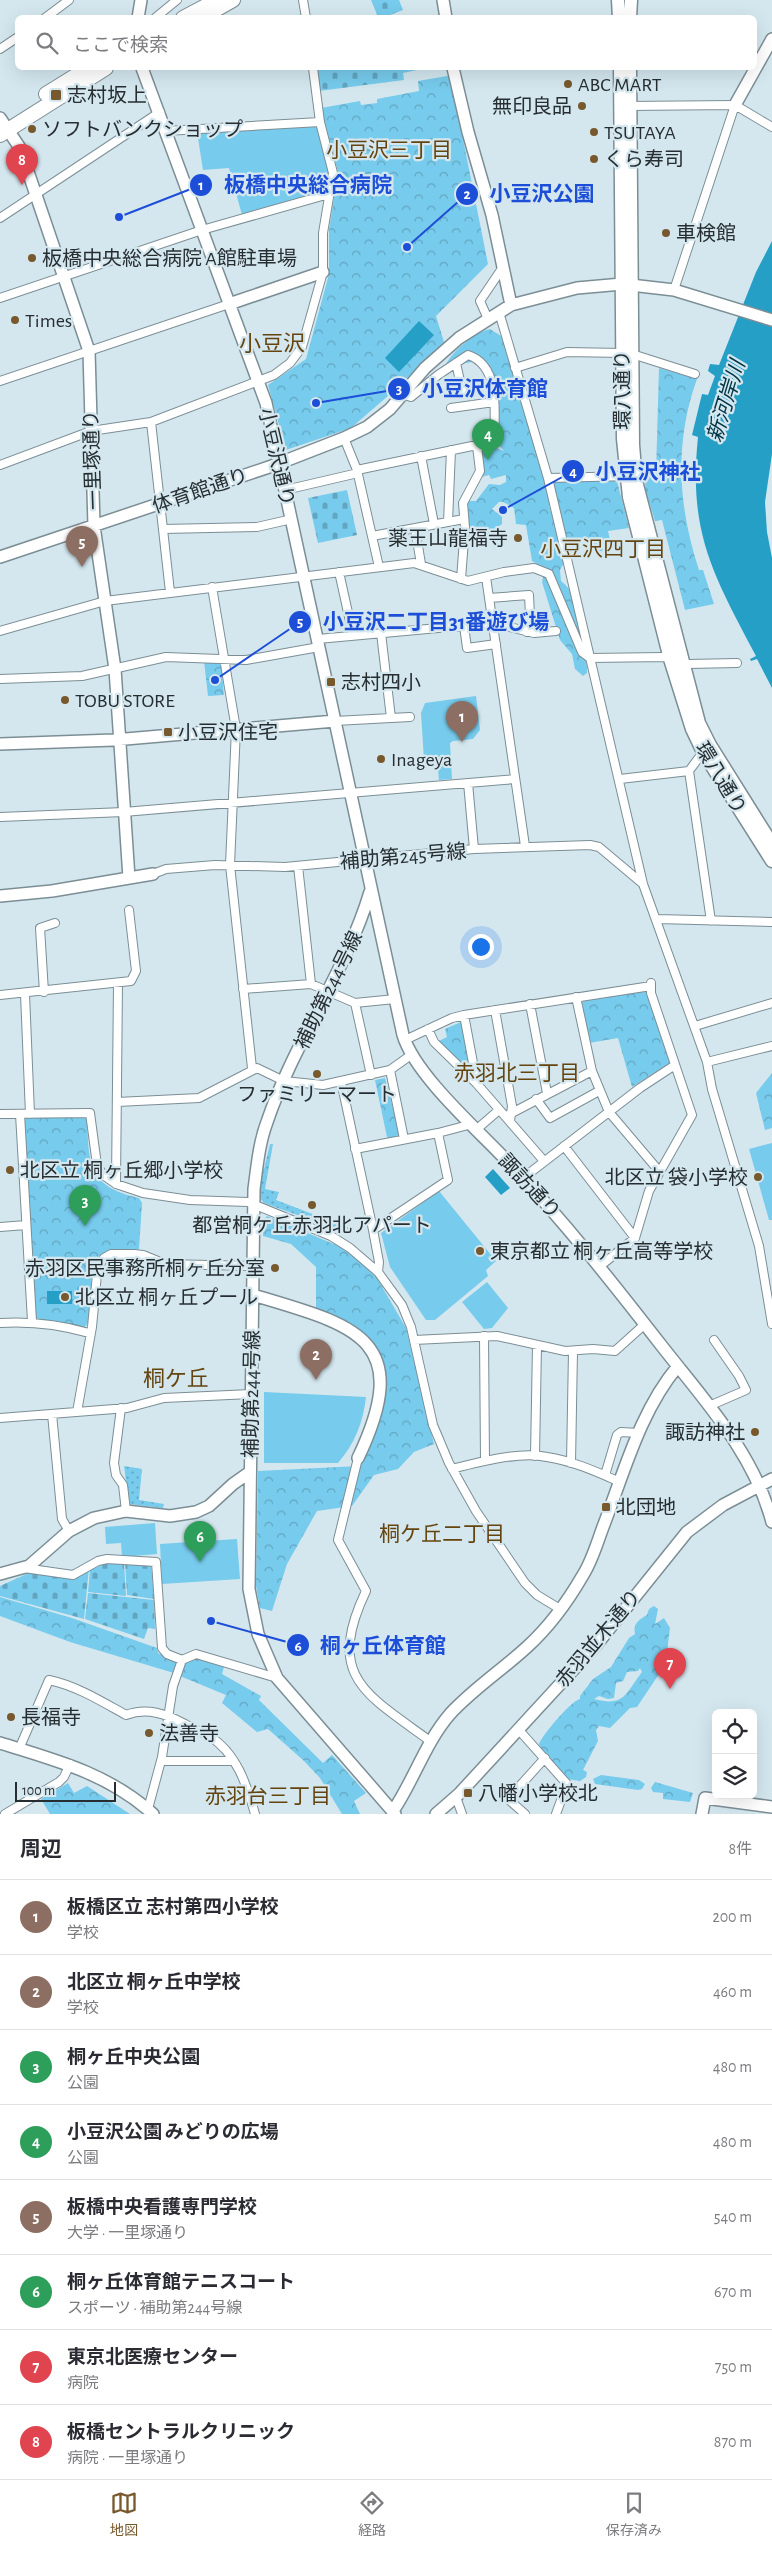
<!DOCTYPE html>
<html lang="ja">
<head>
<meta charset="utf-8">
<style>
	body { margin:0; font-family:"Alegreya Sans","Noto Sans JP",sans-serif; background:#f7f7f7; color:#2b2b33 }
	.controls { position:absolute; right:15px; bottom:15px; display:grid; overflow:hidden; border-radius:8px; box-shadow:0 5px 20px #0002 }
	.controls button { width:45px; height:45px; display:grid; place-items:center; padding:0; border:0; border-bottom:1px solid #e1e1e2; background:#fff; color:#2b2b33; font:25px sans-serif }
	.scale { position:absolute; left:15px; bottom:12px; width:101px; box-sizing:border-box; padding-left:5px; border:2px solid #272e31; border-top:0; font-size:14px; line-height:18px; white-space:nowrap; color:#272e31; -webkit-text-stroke:4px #d4e7ef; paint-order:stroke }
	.you { position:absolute; left:480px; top:946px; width:18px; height:18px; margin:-12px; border:4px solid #fff; border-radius:50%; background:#1a73e8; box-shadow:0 0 0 8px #1a73e833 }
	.badge { display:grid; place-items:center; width:32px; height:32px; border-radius:50%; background:#77592d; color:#fff; font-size:16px; font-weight:700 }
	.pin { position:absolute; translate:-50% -41px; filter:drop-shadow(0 1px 2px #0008) }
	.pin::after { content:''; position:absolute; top:26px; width:18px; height:15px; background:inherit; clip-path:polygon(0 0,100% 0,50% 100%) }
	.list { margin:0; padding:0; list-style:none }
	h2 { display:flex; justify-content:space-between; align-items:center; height:65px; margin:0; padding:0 20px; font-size:21px }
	h2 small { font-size:16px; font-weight:400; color:#7c7c81 }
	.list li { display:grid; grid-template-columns:32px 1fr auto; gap:15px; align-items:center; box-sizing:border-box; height:75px; padding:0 20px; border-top:1px solid #e1e1e2 }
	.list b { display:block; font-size:19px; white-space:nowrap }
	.list p { margin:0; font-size:16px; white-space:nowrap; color:#7c7c81 }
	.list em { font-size:16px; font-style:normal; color:#7c7c81 }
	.icon { flex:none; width:28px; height:28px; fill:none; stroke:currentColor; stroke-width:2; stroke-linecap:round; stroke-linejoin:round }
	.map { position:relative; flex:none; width:772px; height:1814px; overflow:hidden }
	.search { position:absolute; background:#fff; box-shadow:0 5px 20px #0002; left:15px; right:15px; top:15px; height:55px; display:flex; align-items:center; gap:12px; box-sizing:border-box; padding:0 18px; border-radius:8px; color:#7c7c81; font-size:19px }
	.sheet { height:665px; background:#fff }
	nav { display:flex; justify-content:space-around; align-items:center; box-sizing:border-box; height:70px; border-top:1px solid #e1e1e2; background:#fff; font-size:14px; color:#7c7c81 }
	nav a { display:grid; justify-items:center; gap:2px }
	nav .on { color:#77592d }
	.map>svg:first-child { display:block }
</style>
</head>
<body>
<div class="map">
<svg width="772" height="1814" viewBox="0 0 772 1814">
	<defs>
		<pattern id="forest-crowns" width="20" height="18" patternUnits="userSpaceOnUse" patternTransform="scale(1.25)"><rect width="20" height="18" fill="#77cbec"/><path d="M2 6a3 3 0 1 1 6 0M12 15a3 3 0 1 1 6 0" fill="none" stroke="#62a5c0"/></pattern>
		<pattern id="cemetery-stones" width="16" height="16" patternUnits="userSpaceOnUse" patternTransform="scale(1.25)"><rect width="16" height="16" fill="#77cbec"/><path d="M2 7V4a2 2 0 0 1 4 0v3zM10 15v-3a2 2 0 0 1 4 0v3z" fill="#62a5c0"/></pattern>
		<pattern id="garden-dots" width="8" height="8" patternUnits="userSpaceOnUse" patternTransform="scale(1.25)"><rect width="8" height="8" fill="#77cbec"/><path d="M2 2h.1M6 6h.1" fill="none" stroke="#62a5c0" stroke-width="1.8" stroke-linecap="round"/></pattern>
	</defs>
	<rect width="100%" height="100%" fill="#d4e7ef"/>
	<path fill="#77cbec" d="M312 125 318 128 330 173 326 190 242 215 229 168 203 170 197 132Z
		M476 696 480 730 473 739 453 741 450 743 452 779 439 780 437 759 424 760 421 713 425 703Z
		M772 1143V1220H769L749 1149Z
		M439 1191 496 1261 486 1270 488 1276 435 1320H426L390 1267 381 1233Z
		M487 1282 508 1308 492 1328 484 1329 462 1302Z
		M264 1392 366 1397C363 1423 355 1443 338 1463H264Z
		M155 1523 157 1554 122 1557 121 1543 106 1544 105 1527Z
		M237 1539 240 1579 162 1584 160 1544Z"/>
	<path fill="url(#forest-crowns)" fill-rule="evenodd" d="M447 76 451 79 488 264 436 316 444 342 396 389 351 428 286 450 268 385 306 359 329 274V230L338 172 321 108 360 101 361 105 377 103V99L419 91 418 81Z
		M490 329 501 336 515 379V388C530 425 542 464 552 502L549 505 565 561 560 570 561 581C583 598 578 622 582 646 584 656 588 663 587 673L583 676 575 669 572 654 560 640 542 582 545 568 532 561 526 525 516 524 514 508 503 502H499L492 509 502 517V524C493 531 488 538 476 539L468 526V501H476L489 484 500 485 506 482V475L491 479 489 475 477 478V446H491L504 451 495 441 497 394 486 365 473 362 446 366V364C454 350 475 332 490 329Z
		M659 368 697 379C674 442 678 507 699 570H703L714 604 685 610 662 520 655 521 646 492 644 474 656 473Z
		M555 481H617L629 528 608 531 612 549 590 553 586 537 567 541 553 485Z
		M204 661 218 662 221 664 224 695 208 696Z
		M647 991 671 1062 632 1087 618 1038 589 1043 582 1003 584 999Z
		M463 1021 471 1069 469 1070 439 1041 447 1037 445 1029Z
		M772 1073V1128L765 1130 756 1093Z
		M385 1078 400 1135 399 1138 389 1139 387 1137 375 1080Z
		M85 1117 87 1119C89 1166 88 1186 139 1198L142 1203 139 1249C129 1253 117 1247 107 1251 78 1264 101 1312 84 1328L35 1318 23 1122 25 1118Z
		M267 1216 348 1250 377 1278 406 1328 434 1444 414 1452 398 1469 374 1475 352 1506 317 1511 287 1564 272 1611 260 1608 256 1586 258 1471 359 1466 367 1449 379 1355 367 1336 341 1319 316 1310V1267L291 1244 263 1236V1221Z
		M0 1597 72 1618 157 1648 158 1653 177 1662 174 1673 70 1642 0 1616Z
		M654 1606 658 1609 655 1624 664 1618 670 1628 667 1652 662 1658 661 1671 637 1707 630 1708 610 1728 599 1726 596 1730 598 1741 583 1770 587 1772 586 1777 580 1781 567 1779 542 1751 539 1744C543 1734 571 1701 580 1699V1696L593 1679 611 1667 629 1638 635 1634C633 1624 638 1620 647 1615L649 1609ZM640 1668 642 1672C625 1694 625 1707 594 1699L599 1696 608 1699 614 1698 616 1683 623 1681 627 1672 638 1671Z
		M197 1659 224 1667 222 1674 261 1696 259 1700 323 1763 332 1755 366 1793 354 1801 360 1814H342L320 1778 304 1761 268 1729 257 1732 222 1703 226 1695 180 1676 184 1663Z
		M601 1775 639 1780 645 1784 642 1789 638 1790 595 1784 593 1779Z
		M655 1782 693 1793 690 1802 663 1799V1793L653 1792 651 1788Z
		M68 1783 74 1793 87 1786 130 1814H50L41 1799Z"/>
	<path fill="url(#cemetery-stones)" d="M371 0H399L403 10 385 17H378Z
		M316 68H417V70L403 73 404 80 319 91Z
		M347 490 357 535 318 543 308 498Z
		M106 1562 124 1563 126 1596 88 1592 90 1570 105 1564Z
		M125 1562 151 1564 154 1599 127 1595Z
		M89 1568 84 1619 0 1596V1586L31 1572 73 1578Z
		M88 1593 154 1600 155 1629 148 1628 144 1639 85 1619Z"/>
	<path fill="url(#garden-dots)" d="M270 1144H273L265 1189 279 1192 276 1200 349 1228 347 1233 264 1203 259 1197 261 1169H264Z
		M124 1466 142 1469 139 1500 164 1504 163 1508 129 1504Z"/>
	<path fill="#259fc6" d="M772 241V454L765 502 767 532 772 558V688L757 659 751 661 750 659 756 656C713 574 688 533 698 437L692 435 702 394 708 395 715 376 708 371 710 364 719 365 756 272Z
		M419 321 434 335 399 372 385 358Z
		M493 1169 510 1188 501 1195 485 1177Z
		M47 1291H72V1304H47Z"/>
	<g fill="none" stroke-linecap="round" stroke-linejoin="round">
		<defs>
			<path id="street" d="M303 0 306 18
				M45 18 69 0
				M155 18 177 0
				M0 49 18 37
				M627 106 735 105 772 127
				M166 131 320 122
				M0 218 160 112
				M674 290 735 105
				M0 298 202 230 329 194
				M499 312 548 478 643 884 707 1062 712 1089 759 1246 772 1324
				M488 319 480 301 503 267
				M632 354 695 374
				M456 363 462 390
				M515 368 567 352 622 353
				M0 381 229 304
				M451 408 494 402
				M151 422 170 592
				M344 438 357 470 379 567
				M421 456 434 524
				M0 465 91 431 151 422 274 375 290 363 302 347 323 272V233L333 173 320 122 313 68
				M357 470 472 446 489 447 494 443C494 416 502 366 468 355L438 375 411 397 402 394
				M548 478 631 476
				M285 490 358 473
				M448 522 451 450
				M415 528 421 564
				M163 529 257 527 292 519
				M372 536 464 519
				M339 572 353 635
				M486 577 525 846
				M461 579 465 527 463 503 480 471 477 446
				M212 587 236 729 230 865 252 1068
				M489 598 529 595 530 616 527 632
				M464 626 467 648 496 644
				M0 631 105 601 414 563 468 581 504 572 534 568 549 574 582 652 590 658 664 657 688 664 737 663
				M318 639 493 623 534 633 556 631
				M0 679 82 676 166 657 246 660 319 647
				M391 718 410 717
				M335 721 391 718 381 633
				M703 752 689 771 711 921
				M620 779 689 771
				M468 783 474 849
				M0 817 124 812 515 779
				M298 866 311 984
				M153 874 166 869 215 865 285 867 474 849 590 845 599 847 643 884
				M657 919 772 922
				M243 989 311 984 355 1003 395 999
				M44 992 40 928 55 923
				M25 994 30 1114
				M0 995 131 981 136 971 129 910
				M576 997 592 1071 609 1112 659 1171
				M355 1003 371 1075
				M530 1004 547 1093
				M495 1010 512 1106 510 1121
				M464 1015 477 1084
				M695 1026 772 1003
				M428 1029 434 1042 477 1084 544 1161
				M405 1040 452 1018 464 1015 651 986
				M707 1062 772 1046
				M390 1070 404 1139
				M341 1081 373 1230 379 1262 378 1272
				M536 1099 550 1118 599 1091
				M117 1102 199 1098 257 1068 284 1081 323 1085 390 1070 411 1055
				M0 1114 90 1113 97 1165 103 1175 116 1184 143 1193 190 1200 248 1202 331 1236 350 1248 378 1272 402 1305 411 1327 433 1425 449 1463 476 1511 525 1583 537 1595 560 1609
				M20 1114 32 1321
				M508 1115 592 1071
				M477 1129 499 1110
				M564 1146 635 1238
				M355 1149 438 1133 472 1124
				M523 1178 640 1088 675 1065
				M116 1184 118 984
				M0 1227 26 1225
				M373 1230 448 1180 438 1133
				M599 1267 635 1238 649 1191 692 1115 651 993V983
				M0 1323C32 1321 58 1324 89 1333
				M484 1336 485 1461
				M414 1340 497 1336 565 1351 593 1349 615 1351 645 1324
				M709 1406 746 1390 739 1376 714 1340
				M121 1408 114 1463 116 1475 123 1485 126 1511
				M77 1412 92 1327 97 1274 100 1264 104 1258 111 1254H134L143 1255 165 1264 253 1266
				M52 1414 62 1519 69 1531
				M0 1418 127 1408 164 1398 251 1394
				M535 1456 537 1345
				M358 1458 338 1540 366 1591C325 1677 366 1694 430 1741
				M571 1463 573 1351
				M452 1469C479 1462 520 1451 547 1457 573 1461 597 1472 620 1482
				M605 1475 617 1435 621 1432 639 1433
				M24 1568 73 1575 98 1561 107 1559 156 1562 162 1648 167 1654 182 1660
				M518 1729 567 1784 556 1814
				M19 1749 49 1680C77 1686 101 1701 126 1715 147 1707 166 1714 185 1724 193 1729 201 1732 209 1736 236 1752 247 1785 255 1814
				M161 1761H233
				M456 1797 462 1814
				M148 1809 162 1757 173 1686 182 1660 196 1654 277 1678
				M5 1814 59 1782 64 1777 70 1764
				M525 1814 508 1799 545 1758"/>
			<path id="secondary" d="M443 0 446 18
				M138 18 141 0
				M142 68 266 403 403 1035C415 1075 478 1130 508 1162 563 1220 612 1282 661 1345 704 1400 754 1453 772 1522
				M453 68 468 132 492 215 511 305
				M735 105 772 39
				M0 118 20 148 89 351 94 526 115 669 129 878
				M229 304 323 272
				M0 557 272 466 344 438 367 427 390 409 425 368 459 338 511 305 577 288 622 284 674 290 772 320
				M0 744 114 740 335 721
				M370 892C346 972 294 1042 267 1122 259 1143 257 1167 254 1189L249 1589 258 1634 277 1678 395 1814
				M0 896 52 891 153 874
				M253 1295C353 1325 416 1337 358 1458
				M0 1574 29 1566 69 1531 94 1518 126 1511 170 1516 196 1512 209 1506 233 1484 250 1472
				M0 1743C56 1760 109 1774 153 1814
				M393 1811C414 1780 425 1743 450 1714 473 1689 502 1670 527 1647 549 1627 568 1601 583 1575 592 1561 597 1543 603 1527 624 1473 640 1411 678 1366
				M436 1814 459 1794 597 1644 687 1532 723 1505 772 1479
				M702 1814 705 1798 772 1807"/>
			<path id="primary" d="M618 0 619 18
				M630 18 631 0
				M620 68 623 439 629 497 670 659 692 729 703 752 772 861
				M630 68 633 445 636 481 699 723 710 745 772 844"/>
			<path id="highway" d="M210 13 233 0
				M183 18 217 0
				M46 94 88 68
				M0 135 106 68"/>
		</defs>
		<use href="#street" stroke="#7c8e95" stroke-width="10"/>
		<use href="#secondary" stroke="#7c8e95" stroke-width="14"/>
		<use href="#primary" stroke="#7c8e95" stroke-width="15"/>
		<use href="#highway" stroke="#7c8e95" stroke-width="16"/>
		<use href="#street" stroke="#fff" stroke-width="8"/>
		<use href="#secondary" stroke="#fff" stroke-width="11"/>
		<use href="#primary" stroke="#fff" stroke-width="12"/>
		<use href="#highway" stroke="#fff" stroke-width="14"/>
	</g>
	<g fill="#77592d" stroke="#d4e7ef" stroke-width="2">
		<circle cx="568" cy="84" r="5"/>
		<rect x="50" y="89" width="12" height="12" rx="2.5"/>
		<circle cx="582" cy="106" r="5"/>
		<circle cx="32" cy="129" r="5"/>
		<circle cx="594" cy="132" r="5"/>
		<circle cx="594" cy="159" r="5"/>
		<circle cx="666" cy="233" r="5"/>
		<circle cx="32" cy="258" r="5"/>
		<circle cx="15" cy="320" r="5"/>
		<circle cx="518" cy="538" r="5"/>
		<rect x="326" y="677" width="10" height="10" rx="2.5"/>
		<circle cx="65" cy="700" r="5"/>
		<rect x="163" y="727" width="10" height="10" rx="2.5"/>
		<circle cx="381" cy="759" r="5"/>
		<circle cx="317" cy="1074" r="5"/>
		<circle cx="10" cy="1170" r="5"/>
		<circle cx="758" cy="1177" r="5"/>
		<circle cx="312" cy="1205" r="5"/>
		<circle cx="480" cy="1251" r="5"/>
		<circle cx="275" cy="1268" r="5"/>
		<circle cx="65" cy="1297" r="5"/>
		<circle cx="755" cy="1432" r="5"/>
		<rect x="601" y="1502" width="10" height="10" rx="2.5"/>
		<circle cx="11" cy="1717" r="5"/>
		<circle cx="149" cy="1733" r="5"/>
		<rect x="463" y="1788" width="10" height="10" rx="2.5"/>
	</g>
	<g text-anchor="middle" stroke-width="4.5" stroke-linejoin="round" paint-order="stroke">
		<g font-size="20" fill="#272e31" stroke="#d4e7ef" text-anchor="start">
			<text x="578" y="91">ABC MART</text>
			<text x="67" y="102">志村坂上</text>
			<text x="572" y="113" text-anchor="end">無印良品</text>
			<text x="42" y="136">ソフトバンクショップ</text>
			<text x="604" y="139">TSUTAYA</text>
			<text x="604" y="166">くら寿司</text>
			<text x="676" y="240">車検館</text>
			<text x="42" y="265">板橋中央総合病院 A館駐車場</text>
			<text x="25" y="327">Times</text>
			<text x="508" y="545" text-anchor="end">薬王山龍福寺</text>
			<text x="341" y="689">志村四小</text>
			<text x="75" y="707">TOBU STORE</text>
			<text x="178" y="739">小豆沢住宅</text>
			<text x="391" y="766">Inageya</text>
			<text x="317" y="1101" text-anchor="middle">ファミリーマート</text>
			<text x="20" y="1177">北区立 桐ヶ丘郷小学校</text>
			<text x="748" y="1184" text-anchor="end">北区立 袋小学校</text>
			<text x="312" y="1232" text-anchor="middle">都営桐ケ丘赤羽北アパート</text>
			<text x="490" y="1258">東京都立 桐ヶ丘高等学校</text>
			<text x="265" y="1275" text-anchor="end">赤羽区民事務所桐ヶ丘分室</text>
			<text x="75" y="1304">北区立 桐ヶ丘プール</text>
			<text x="745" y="1439" text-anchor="end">諏訪神社</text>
			<text x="616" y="1514">北団地</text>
			<text x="21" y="1724">長福寺</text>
			<text x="159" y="1740">法善寺</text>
			<text x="478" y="1800">八幡小学校北</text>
		</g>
		<g font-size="20" fill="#272e31" stroke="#d4e7ef">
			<text transform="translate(622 390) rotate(-90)" y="7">環八通り</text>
			<text transform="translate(277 457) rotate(77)" y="7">小豆沢通り</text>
			<text transform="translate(92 460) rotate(-92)" y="7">一里塚通り</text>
			<text transform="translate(200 490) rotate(-19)" y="7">体育館通り</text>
			<text transform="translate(721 778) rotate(59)" y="7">環八通り</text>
			<text transform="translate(403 856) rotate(-5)" y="7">補助第245号線</text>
			<text transform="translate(328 990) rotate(-64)" y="7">補助第244号線</text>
			<text transform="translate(530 1186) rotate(47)" y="7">諏訪通り</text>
			<text transform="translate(251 1394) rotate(-89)" y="7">補助第244号線</text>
			<text transform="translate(598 1638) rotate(-50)" y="7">赤羽並木通り</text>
		</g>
		<g font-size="21" fill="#65450f" stroke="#d4e7ef">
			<text x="389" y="157">小豆沢三丁目</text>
			<text x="603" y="556">小豆沢四丁目</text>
			<text x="517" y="1080">赤羽北三丁目</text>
			<text x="442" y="1541">桐ケ丘二丁目</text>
			<text x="268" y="1803">赤羽台三丁目</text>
		</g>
		<g font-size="21" font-style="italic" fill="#003546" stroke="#d4e7ef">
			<text transform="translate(726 401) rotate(-73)" y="7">新河岸川</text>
		</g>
		<g font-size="22" fill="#65450f" stroke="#d4e7ef">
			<text x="272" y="351">小豆沢</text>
			<text x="176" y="1386">桐ケ丘</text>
		</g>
	</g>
	<path fill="none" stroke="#1d4ed8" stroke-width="2" d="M119 217L201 185M407 247L467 194M316 403L399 389M503 510L573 471M215 680L300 622M211 1621L298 1645"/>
	<g fill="#1d4ed8" stroke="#d4e7ef" stroke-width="2">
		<circle cx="119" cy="217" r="5"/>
		<circle cx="407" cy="247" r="5"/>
		<circle cx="316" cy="403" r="5"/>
		<circle cx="503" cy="510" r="5"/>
		<circle cx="215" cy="680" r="5"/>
		<circle cx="211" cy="1621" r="5"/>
		<circle cx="201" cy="185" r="12"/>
		<circle cx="467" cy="194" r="12"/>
		<circle cx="399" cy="389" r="12"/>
		<circle cx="573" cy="471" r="12"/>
		<circle cx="300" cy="622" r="12"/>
		<circle cx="298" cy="1645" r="12"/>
	</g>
	<g font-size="15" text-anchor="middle" font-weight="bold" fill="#fff">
		<text x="201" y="190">1</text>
		<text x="467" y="199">2</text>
		<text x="399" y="394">3</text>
		<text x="573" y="477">4</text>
		<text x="300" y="627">5</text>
		<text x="298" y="1651">6</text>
	</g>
	<g font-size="21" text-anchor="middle" font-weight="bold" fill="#1d4ed8" stroke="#d4e7ef" stroke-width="4.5" stroke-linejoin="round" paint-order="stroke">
		<text x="308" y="192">板橋中央総合病院</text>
		<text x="542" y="201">小豆沢公園</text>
		<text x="485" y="396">小豆沢体育館</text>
		<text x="648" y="479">小豆沢神社</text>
		<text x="436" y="629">小豆沢二丁目31番遊び場</text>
		<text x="383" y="1653">桐ヶ丘体育館</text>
	</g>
</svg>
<div class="controls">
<button><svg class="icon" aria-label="locate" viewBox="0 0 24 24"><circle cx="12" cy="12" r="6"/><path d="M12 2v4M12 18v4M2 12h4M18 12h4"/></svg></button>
<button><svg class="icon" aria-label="layers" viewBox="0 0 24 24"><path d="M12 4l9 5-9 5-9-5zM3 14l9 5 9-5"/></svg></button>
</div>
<div class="scale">100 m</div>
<div class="you"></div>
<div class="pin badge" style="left:462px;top:742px;background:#8d6e63">1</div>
<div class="pin badge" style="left:316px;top:1380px;background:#8d6e63">2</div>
<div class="pin badge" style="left:85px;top:1226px;background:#2e9e5b">3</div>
<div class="pin badge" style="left:488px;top:460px;background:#2e9e5b">4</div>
<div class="pin badge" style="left:82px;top:567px;background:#8d6e63">5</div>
<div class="pin badge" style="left:200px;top:1562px;background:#2e9e5b">6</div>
<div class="pin badge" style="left:670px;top:1689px;background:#e0444e">7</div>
<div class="pin badge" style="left:22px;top:185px;background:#e0444e">8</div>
<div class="search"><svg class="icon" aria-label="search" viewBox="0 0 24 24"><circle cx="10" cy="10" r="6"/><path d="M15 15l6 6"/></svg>ここで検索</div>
</div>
<section class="sheet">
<h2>周辺<small>8件</small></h2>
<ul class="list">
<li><span class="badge" style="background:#8d6e63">1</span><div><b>板橋区立 志村第四小学校</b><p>学校</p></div><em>200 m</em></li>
<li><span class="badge" style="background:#8d6e63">2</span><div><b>北区立 桐ヶ丘中学校</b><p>学校</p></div><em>460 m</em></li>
<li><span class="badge" style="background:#2e9e5b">3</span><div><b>桐ヶ丘中央公園</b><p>公園</p></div><em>480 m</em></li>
<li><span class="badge" style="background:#2e9e5b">4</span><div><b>小豆沢公園 みどりの広場</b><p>公園</p></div><em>480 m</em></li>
<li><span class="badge" style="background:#8d6e63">5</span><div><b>板橋中央看護専門学校</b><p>大学 · 一里塚通り</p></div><em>540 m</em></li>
<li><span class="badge" style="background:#2e9e5b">6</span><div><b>桐ヶ丘体育館テニスコート</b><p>スポーツ · 補助第244号線</p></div><em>670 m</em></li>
<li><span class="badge" style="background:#e0444e">7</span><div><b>東京北医療センター</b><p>病院</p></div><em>750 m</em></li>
<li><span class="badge" style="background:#e0444e">8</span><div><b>板橋セントラルクリニック</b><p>病院 · 一里塚通り</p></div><em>870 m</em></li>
</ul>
</section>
<nav>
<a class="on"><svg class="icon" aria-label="map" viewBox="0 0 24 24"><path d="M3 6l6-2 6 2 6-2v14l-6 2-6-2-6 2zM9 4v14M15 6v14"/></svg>地図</a>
<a><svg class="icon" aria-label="directions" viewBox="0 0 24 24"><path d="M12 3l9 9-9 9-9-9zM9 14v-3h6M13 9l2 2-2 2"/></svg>経路</a>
<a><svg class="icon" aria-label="saved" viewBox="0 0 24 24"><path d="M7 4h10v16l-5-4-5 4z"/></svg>保存済み</a>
</nav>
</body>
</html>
